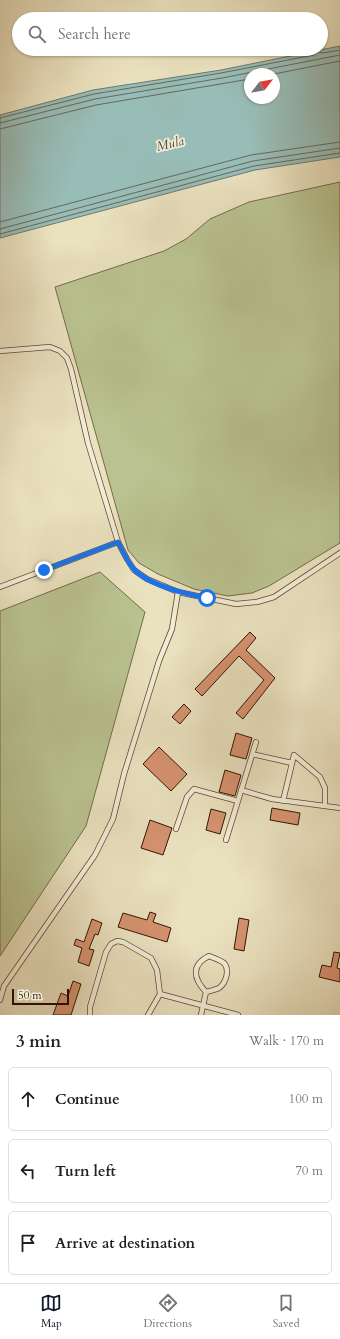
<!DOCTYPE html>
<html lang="en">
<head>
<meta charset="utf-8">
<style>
	body { margin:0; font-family:Cardo,serif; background:#f6f6f6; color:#202124 }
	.compass { position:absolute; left:244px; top:68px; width:36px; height:36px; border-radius:50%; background:#fff; box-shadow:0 1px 3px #0004; rotate:59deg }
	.scale { position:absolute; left:12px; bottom:10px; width:57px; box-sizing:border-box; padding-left:4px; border:2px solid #331304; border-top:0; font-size:11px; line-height:14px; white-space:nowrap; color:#331304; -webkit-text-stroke:3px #f1ecd5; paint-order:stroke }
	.stop { position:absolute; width:12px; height:12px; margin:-9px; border:3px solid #1a73e8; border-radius:50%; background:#fff }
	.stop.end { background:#1a73e8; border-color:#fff; box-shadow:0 1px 4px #0008 }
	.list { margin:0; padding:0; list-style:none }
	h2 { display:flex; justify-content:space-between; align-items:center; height:52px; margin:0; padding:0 16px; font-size:17px }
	h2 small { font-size:13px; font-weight:400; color:#757577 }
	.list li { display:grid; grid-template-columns:26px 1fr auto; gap:12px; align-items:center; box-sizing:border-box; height:64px; margin:0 8px 8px; padding:0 8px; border:1px solid #e0e0e0; border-radius:6px }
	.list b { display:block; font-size:15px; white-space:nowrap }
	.list em { font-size:13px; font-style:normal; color:#757577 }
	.icon { flex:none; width:22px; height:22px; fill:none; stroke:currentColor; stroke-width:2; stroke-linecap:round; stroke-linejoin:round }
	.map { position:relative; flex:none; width:340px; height:1015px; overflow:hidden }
	.search { position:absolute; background:#fff; box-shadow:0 1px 3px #0004; left:12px; right:12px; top:12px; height:44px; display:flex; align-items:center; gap:10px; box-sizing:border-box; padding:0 14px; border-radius:22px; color:#757577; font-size:15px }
	.sheet { height:268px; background:#fff }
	nav { display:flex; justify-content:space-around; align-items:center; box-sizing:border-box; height:56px; border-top:1px solid #e0e0e0; background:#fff; font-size:11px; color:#757577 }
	nav a { display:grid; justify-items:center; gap:2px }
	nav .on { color:#111827 }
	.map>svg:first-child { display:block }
</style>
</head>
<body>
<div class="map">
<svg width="340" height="1015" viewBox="0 0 340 1015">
	<rect width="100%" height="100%" fill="#eae1bf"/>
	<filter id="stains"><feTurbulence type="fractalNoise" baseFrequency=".005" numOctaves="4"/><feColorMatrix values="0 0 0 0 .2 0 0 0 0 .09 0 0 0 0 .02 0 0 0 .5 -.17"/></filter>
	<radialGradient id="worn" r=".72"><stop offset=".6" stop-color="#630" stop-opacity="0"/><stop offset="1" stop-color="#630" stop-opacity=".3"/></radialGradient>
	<path fill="#b9c290" stroke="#766a4a" d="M340 182V543L269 586 252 593 228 596 194 589 158 574 139 563 128 550 55 287 164 251 186 239 210 219 249 202Z
		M100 572 145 612 86 826 0 956V611Z"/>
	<path fill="#98bcb6" stroke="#70786f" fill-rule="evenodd" d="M340 46V157L255 170 0 238V115L93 90 221 70ZM250 74H274V98H250Z"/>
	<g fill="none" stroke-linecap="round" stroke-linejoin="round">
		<path stroke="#66685d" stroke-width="1" d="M274 74 340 61
			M0 118 94 94 221 73 314 55 318 52 323 53 340 50
			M0 123 95 99 222 78 340 55
			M0 129 96 105 250 79
			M0 222 251 155 340 142
			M0 229 253 161 340 148
			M0 234 254 166 340 153"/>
	</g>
	<path fill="#d6926f" stroke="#331304" d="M250 632 256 638 246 650 275 678 243 719 236 713 264 680 239 656 202 696 195 689Z
		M184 704 191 711 180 724 172 717Z
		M236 733 252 738 246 759 230 755Z
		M159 747 187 774 171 791 143 764Z
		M225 770 241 775 235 796 219 792Z
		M272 808 300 813 298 825 270 820Z
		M211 809 226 813 220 834 206 830Z
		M150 820 172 828 163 855 141 848Z
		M150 912 156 914 153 922 171 928 167 942 118 927 123 913 147 920Z
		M239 918 249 920 244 951 234 949Z
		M92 919 102 923 98 935 95 934 89 949 94 950 89 966 78 962 82 948 74 945 76 939 84 942Z
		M334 952 340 953 337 968 340 969V982L319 977 322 965 331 967Z
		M73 981 81 984 71 1015H53L61 993 68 996Z"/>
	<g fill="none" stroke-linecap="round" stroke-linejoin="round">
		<defs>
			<path id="lane" d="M0 351 50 347 60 351 67 358 71 369 88 443 118 542 127 559 134 570 147 579 178 592 236 604 257 602 274 597 340 553
				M0 587 118 542
				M252 754 292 763
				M241 790 272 799 340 808
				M283 801 294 755 320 777 325 788V806
				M176 829 187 797 194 789 238 801
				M226 840 256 742
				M160 994 238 1015
				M0 1000 4 986 95 855 113 819 124 774 159 661 172 629 178 592
				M90 1015V1007L106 952 111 944 117 941 123 942 151 958 157 970 160 994 148 1015
				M201 1015 206 992C210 991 215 990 219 988 226 983 230 970 224 963 220 960 214 958 209 956 191 965 193 978 206 992"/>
		</defs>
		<use href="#lane" stroke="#614633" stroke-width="6"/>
		<use href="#lane" stroke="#f1ecd5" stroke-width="4.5"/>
	</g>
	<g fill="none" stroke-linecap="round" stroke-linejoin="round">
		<path stroke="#1a73e8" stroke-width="5" d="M44 570 118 542C123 551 127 561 133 568 148 586 186 594 207 598"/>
	</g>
	<g text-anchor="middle" stroke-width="3.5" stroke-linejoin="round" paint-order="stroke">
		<g font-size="13" font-style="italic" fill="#564e42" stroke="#f1ecd5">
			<text transform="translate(170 143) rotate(-13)" y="5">Mula</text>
		</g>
	</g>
	<rect width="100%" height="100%" filter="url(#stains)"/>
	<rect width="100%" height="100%" fill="url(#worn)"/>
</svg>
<svg class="compass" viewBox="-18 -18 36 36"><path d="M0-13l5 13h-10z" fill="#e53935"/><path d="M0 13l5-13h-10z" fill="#757577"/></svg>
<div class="scale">50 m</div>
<div class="stop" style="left:207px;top:598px"></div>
<div class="stop end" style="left:44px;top:570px"></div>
<div class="search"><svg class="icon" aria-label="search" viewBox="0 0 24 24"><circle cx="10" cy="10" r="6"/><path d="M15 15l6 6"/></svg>Search here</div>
</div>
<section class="sheet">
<h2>3 min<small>Walk · 170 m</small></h2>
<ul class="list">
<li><svg class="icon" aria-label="ahead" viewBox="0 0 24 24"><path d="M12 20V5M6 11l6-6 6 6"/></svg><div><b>Continue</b></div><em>100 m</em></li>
<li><svg class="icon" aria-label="left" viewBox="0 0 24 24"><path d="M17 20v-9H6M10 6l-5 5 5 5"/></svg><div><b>Turn left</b></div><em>70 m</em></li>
<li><svg class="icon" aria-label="arrive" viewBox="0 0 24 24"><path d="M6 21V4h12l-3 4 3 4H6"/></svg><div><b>Arrive at destination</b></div></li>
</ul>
</section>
<nav>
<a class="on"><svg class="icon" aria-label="map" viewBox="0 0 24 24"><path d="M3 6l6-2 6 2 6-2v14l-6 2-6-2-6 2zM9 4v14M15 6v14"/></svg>Map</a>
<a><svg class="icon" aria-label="directions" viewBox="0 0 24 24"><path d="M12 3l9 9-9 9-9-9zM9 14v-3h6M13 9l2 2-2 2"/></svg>Directions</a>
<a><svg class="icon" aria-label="saved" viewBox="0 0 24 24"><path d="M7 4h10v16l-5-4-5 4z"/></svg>Saved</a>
</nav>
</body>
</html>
